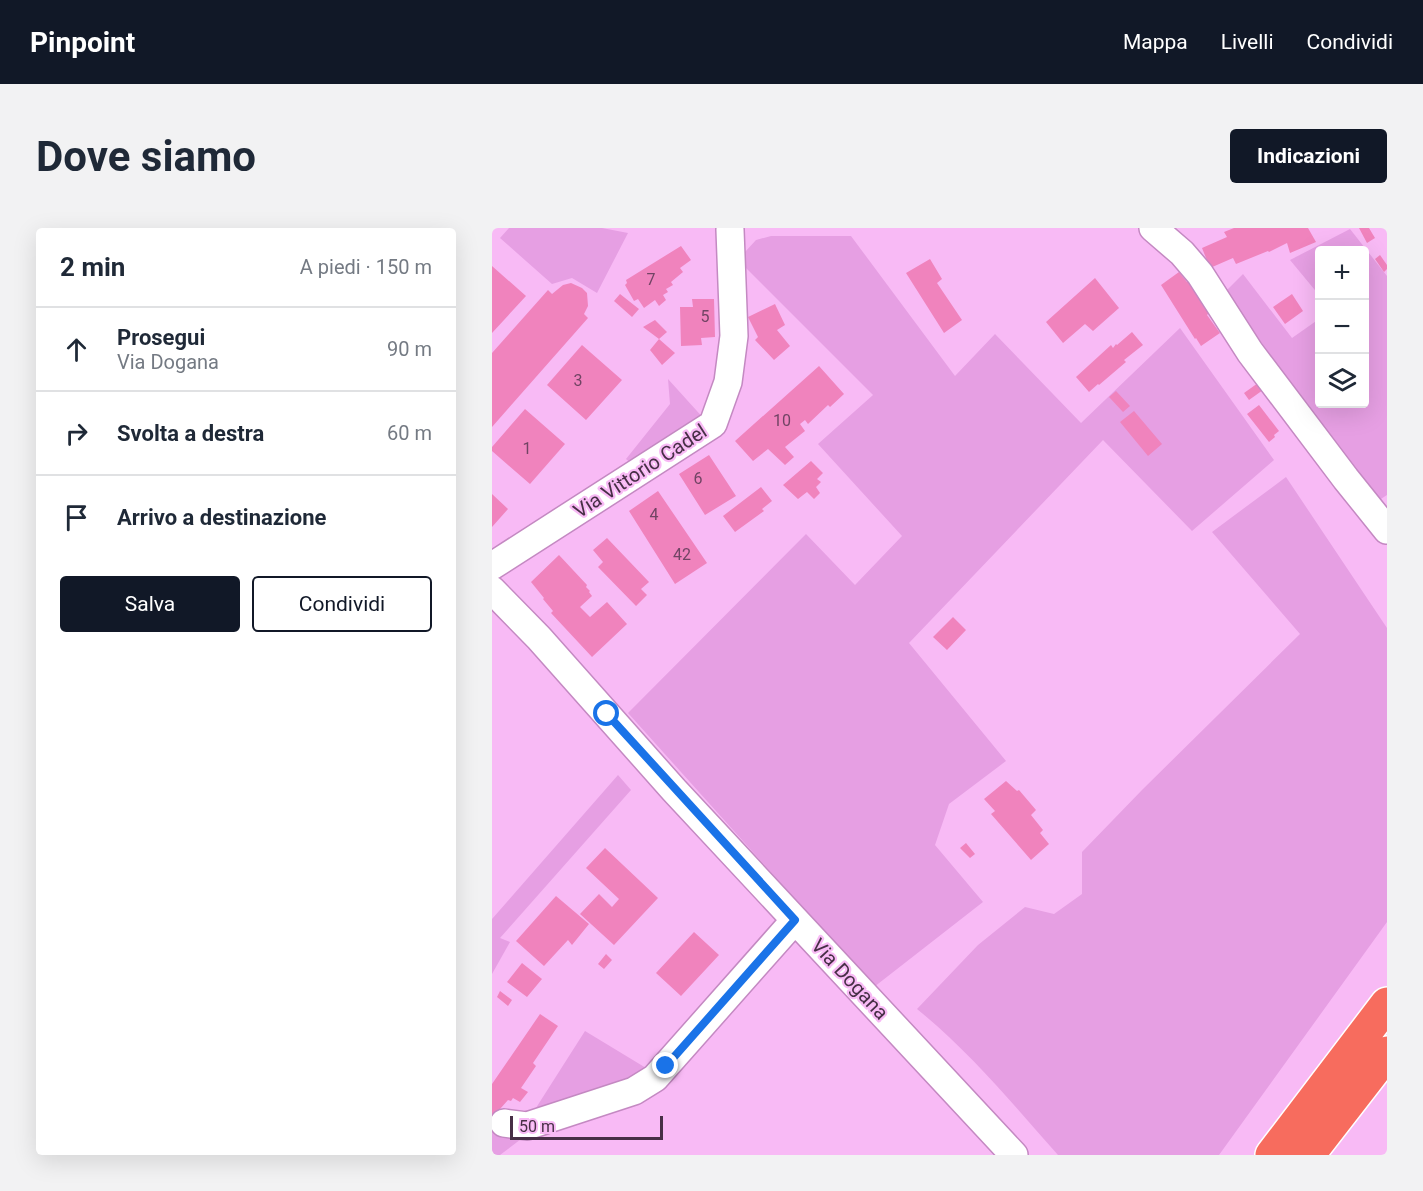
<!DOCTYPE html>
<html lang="it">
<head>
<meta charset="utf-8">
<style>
	body { margin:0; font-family:Roboto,sans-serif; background:#f2f2f3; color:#1f2937 }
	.controls { position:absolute; right:18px; top:18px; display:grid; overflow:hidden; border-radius:6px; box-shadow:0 6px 24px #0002 }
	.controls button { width:54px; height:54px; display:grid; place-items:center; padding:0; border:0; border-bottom:2px solid #e0e1e3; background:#fff; color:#1f2937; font:30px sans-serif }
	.scale { position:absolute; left:18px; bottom:15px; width:153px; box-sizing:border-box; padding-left:6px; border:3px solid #472f46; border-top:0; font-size:16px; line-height:21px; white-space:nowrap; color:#472f46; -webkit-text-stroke:4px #f8baf5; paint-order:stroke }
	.stop { position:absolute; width:18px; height:18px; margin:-14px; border:4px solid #1a73e8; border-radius:50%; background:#fff }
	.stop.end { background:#1a73e8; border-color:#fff; box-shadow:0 2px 6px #0008 }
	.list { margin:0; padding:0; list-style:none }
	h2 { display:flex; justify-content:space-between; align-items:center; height:78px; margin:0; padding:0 24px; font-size:26px }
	h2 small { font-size:20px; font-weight:400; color:#747a83 }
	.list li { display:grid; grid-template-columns:39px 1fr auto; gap:18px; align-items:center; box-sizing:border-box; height:84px; padding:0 24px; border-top:2px solid #e0e1e3 }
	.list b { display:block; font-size:22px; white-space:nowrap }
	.list p { margin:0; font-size:20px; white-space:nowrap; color:#747a83 }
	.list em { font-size:20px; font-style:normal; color:#747a83 }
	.actions { display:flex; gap:12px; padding:18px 24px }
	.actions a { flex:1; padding:14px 0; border:2px solid #111827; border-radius:6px; text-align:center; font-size:21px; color:#111827 }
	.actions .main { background:#111827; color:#fff }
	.icon { flex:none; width:33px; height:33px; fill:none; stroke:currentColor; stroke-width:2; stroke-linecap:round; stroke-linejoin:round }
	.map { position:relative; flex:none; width:895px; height:927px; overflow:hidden; border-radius:6px }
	header { display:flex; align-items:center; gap:36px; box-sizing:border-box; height:84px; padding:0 30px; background:#111827; color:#fff }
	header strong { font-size:28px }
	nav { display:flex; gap:33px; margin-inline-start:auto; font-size:21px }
	.intro { display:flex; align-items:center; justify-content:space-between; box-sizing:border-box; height:144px; padding:0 36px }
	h1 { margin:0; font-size:42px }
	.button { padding:15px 27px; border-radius:6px; background:#111827; color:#fff; font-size:21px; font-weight:700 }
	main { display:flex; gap:36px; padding:0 36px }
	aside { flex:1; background:#fff; border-radius:6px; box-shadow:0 6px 24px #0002 }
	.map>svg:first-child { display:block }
</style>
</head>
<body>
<header>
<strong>Pinpoint</strong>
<nav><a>Mappa</a><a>Livelli</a><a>Condividi</a></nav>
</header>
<div class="intro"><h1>Dove siamo</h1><a class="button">Indicazioni</a></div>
<main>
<aside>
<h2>2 min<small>A piedi · 150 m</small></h2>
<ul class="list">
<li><svg class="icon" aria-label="ahead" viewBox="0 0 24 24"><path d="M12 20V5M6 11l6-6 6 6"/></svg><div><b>Prosegui</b><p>Via Dogana</p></div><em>90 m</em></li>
<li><svg class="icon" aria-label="right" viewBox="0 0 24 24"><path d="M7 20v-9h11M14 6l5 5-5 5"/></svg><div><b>Svolta a destra</b></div><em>60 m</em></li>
<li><svg class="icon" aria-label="arrive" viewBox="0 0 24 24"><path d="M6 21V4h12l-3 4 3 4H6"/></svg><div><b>Arrivo a destinazione</b></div></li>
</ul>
<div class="actions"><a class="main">Salva</a><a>Condividi</a></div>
</aside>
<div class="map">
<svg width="895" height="927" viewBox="0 0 895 927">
	<rect width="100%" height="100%" fill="#f8baf5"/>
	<path fill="#e69fe3" d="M17 0H110L136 5 105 65 80 50 60 56 8 10Z
		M858 1 895 48V267L881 276 734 63 751 46 800 110 827 91 828 176H872V22H828L827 67 798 32Z
		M279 8H359L463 148 503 106 589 195 688 100 782 232 700 303 611 212 417 415 514 533 457 576 443 617 491 674 382 759 136 485 314 306 363 357 410 308 326 216 381 167 252 38 253 24 264 12Z
		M176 151 214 193 142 238 134 231 178 176Z
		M794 249 895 400V694L727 927H566C521 876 478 824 425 781L486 717 533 679 562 686 590 666V624L650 562 808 406 720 304Z
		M126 547 139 562 8 710 18 714 0 746V691Z
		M93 803 159 843 35 894Z
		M0 896 33 908 8 927H0Z"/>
	<path fill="#f083bd" d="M742 0H816L824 14 798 25 795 15 777 24 776 23 744 36 741 30 718 40 710 20 735 9 732 4Z
		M867 0H877L883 10 875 15Z
		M189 18 199 32 188 40 191 44 179 54 181 57 174 61 176 64 171 67 174 72 167 78 163 72 152 80 146 71 142 73 133 57 135 55 134 52Z
		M888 27 895 37V41L892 44 883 31Z
		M438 31 450 51 445 55 470 92 452 105 414 45Z
		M0 38 34 68 0 105Z
		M687 44 695 54 697 53 717 85 715 87 728 105 709 118 704 110 703 111 669 57Z
		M603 50 627 80 601 103 593 96 571 115 554 94Z
		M79 55 90 60 95 65 96 78 92 86 96 90 0 199V125L56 62 60 66 71 57Z
		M128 66 147 81 140 89 122 73Z
		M800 66 811 83 793 96 781 79Z
		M200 71H222L223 109 209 110 210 117 189 118 188 79H201Z
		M283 76 293 97 285 102 298 118 282 132 263 112 266 109 256 89Z
		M163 92 175 104 167 111 183 125 170 137 158 122 167 111 151 99Z
		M640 104 651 117 632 132 634 134 607 157 606 156 597 164 584 149 619 117 621 120 624 116 625 117Z
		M90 117 130 152 94 192 55 157Z
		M327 138 352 166 338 179 336 177 316 196 313 192 308 196 313 203 293 219 302 229 293 237 276 221 261 233 243 213Z
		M766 155 771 162 757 172 752 165Z
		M624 163 638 178 631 184 617 169Z
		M767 177 787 203 782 207 783 209 777 214 755 186Z
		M33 181 73 216 38 256 0 223V219Z
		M642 183 670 216 656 228 628 194Z
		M217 227 244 268 213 287 187 246Z
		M319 233 331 245 325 251 329 254 324 259 328 265 322 271 315 264 306 271 291 257Z
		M269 259 280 273 270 281 272 283 243 304 231 288Z
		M166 263 215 335 183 356 137 283Z
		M0 266 16 281 0 299Z
		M115 310 157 354 149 361 155 367 144 378 106 339 111 334 101 322Z
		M67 327 95 357 94 359 98 363 97 364 100 368 88 379 98 389 115 374 135 396 100 429 59 385 61 383 51 371 52 370 39 354Z
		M461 389 474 402 455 422 441 409Z
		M514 553 525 563 527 562 544 582 539 587 551 602 548 605 557 616 539 632 499 586 503 583 492 571Z
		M474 615 483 626 478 630 468 620Z
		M113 620 166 670 122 717 88 686 107 666 120 679 127 671 94 640Z
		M64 668 97 696 80 717 76 712 52 738 24 713Z
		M202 704 227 727 189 768 164 745Z
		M114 726 120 732 112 741 106 736Z
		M30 735 50 751 35 769 15 754Z
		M8 763 20 772 16 778 5 769Z
		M48 786 66 798 41 835 44 838 29 860 36 864 28 874 21 870 19 873 16 872 0 890V856Z"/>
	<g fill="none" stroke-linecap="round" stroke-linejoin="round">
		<defs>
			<path id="minor" d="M661 0 690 25 708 46 758 124 854 251 895 302
				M0 338 221 196 236 154 242 108 238 2
				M0 362 47 410 182 562 522 927
				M12 895 35 898 142 863 163 850 303 692"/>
			<path id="highway" d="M780 927 895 776
				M816 927 895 825"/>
		</defs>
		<use href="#minor" stroke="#c489c2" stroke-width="30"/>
		<use href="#highway" stroke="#fff" stroke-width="36"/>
		<use href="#minor" stroke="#fff" stroke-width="27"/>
		<use href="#highway" stroke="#f76c5e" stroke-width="33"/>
	</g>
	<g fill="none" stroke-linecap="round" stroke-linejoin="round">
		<path stroke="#1a73e8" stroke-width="8" d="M115 486 303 692 174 838"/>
	</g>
	<g text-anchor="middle" stroke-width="4.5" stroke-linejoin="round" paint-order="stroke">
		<g font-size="16" fill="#714464">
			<text x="159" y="57">7</text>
			<text x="213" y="94">5</text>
			<text x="86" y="158">3</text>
			<text x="290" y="198">10</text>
			<text x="35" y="226">1</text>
			<text x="206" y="256">6</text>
			<text x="162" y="292">4</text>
			<text x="190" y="332">42</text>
		</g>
		<g font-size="20" fill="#472f46" stroke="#f8baf5">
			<text transform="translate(148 243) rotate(-33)" y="7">Via Vittorio Cadel</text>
			<text transform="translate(358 751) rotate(47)" y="7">Via Dogana</text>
		</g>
	</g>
</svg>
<div class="controls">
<button>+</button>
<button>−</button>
<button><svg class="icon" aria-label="layers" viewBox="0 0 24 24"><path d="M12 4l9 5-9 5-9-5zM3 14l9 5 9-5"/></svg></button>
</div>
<div class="scale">50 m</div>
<div class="stop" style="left:115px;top:486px"></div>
<div class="stop end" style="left:174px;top:838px"></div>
</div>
</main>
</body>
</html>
